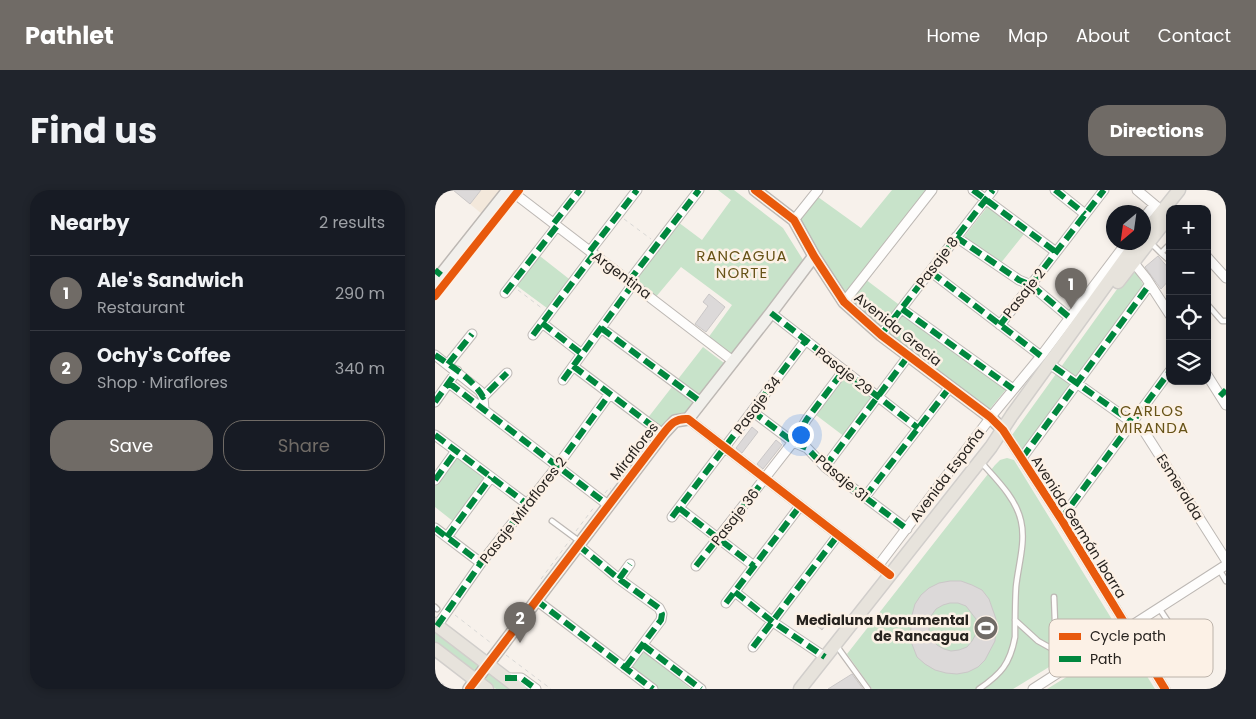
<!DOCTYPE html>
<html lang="en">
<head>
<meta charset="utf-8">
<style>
	body { margin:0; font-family:Poppins,sans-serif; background:#20242c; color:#f1f3f6 }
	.controls { position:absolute; right:15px; top:15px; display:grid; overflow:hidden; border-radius:10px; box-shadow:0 2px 8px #0003 }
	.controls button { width:45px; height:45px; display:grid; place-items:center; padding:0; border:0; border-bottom:1px solid #363941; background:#171b24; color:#f1f3f6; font:25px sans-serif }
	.compass { position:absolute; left:671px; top:15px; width:45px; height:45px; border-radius:50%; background:#171b24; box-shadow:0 2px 8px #0003; rotate:209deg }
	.you { position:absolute; left:365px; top:244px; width:18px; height:18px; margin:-12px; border:4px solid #fff; border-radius:50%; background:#1a73e8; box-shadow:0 0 0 8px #1a73e833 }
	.badge { display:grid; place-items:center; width:32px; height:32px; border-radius:50%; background:#706b66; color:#fff; font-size:16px; font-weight:700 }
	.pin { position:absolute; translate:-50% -41px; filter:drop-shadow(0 1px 2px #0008) }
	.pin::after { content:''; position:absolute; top:26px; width:18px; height:15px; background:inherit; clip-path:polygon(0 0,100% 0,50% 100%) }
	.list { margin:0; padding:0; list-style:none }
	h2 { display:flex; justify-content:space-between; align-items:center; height:65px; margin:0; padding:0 20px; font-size:21px }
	h2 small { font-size:16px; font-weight:400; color:#9ea1a6 }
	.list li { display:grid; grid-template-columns:32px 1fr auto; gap:15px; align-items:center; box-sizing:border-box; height:75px; padding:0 20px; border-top:1px solid #363941 }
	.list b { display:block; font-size:19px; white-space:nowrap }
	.list p { margin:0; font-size:16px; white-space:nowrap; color:#9ea1a6 }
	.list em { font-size:16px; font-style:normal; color:#9ea1a6 }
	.actions { display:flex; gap:10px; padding:15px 20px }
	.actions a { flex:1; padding:11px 0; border:1px solid #706b66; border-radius:20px; text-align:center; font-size:18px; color:#706b66 }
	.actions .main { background:#706b66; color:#fff }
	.icon { flex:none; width:28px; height:28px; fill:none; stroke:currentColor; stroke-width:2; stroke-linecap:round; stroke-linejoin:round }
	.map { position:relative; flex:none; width:791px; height:499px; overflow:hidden; border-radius:20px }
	header { display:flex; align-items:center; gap:30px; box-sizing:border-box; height:70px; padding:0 25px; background:#706b66; color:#fff }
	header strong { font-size:24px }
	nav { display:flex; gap:28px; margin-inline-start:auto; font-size:18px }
	.intro { display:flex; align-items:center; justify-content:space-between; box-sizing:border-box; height:120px; padding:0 30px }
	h1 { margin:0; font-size:35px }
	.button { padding:12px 22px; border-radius:20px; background:#706b66; color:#fff; font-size:18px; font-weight:700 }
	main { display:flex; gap:30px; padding:0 30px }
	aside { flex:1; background:#171b24; border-radius:20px; box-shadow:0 2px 8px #0003 }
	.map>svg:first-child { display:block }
</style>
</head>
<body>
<header>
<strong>Pathlet</strong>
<nav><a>Home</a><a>Map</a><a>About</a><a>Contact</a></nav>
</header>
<div class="intro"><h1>Find us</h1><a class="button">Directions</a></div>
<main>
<aside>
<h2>Nearby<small>2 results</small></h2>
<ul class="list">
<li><span class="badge">1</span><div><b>Ale's Sandwich</b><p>Restaurant</p></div><em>290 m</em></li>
<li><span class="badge">2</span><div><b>Ochy's Coffee</b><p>Shop · Miraflores</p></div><em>340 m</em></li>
</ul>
<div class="actions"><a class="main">Save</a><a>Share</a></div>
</aside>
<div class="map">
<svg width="791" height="499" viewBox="0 0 791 499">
	<rect width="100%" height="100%" fill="#f7f1eb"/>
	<path fill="#f3e8db" d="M18 0H67L47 24Z"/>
	<path fill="#c8e3ca" d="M283 0H299L348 38 370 73 298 167 273 148 297 115 246 77 220 108 197 90 243 32 267 50 296 10Z
		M457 0H492L426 86 573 197 554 220 444 140 412 111 362 31 383 7 426 38Z
		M553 16 589 44 565 74 529 47Z
		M101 63 138 92 116 121 78 93Z
		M698 77 712 101 589 268 577 245Z
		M268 157 289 173 251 224 238 226 227 240 212 229Z
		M408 182 440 208 410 247 377 222Z
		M22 266 51 288 19 332 0 317V296Z
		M572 268 579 270 681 436 578 499H437L412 464 560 275 565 270Z
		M0 438 80 499H61L0 453Z
		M690 451 720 499H612Z
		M205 463H212L256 499H222L196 478V476Z"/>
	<path fill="#dcd9d9" stroke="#cac7c7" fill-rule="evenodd" d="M18 0H46L35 14Z
		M723 66 735 80V89L726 99 710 77Z
		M274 104 290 117 271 142 260 134 273 116 268 112Z
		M317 237 323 242 307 263 301 258Z
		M341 250 347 255 328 279 322 274Z
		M515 391H526L537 395 547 400 554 409 561 429 560 451 550 470 543 477 533 482 522 484 511 483 500 480 490 474 482 467 475 449 477 425 480 414 486 405 494 398 504 393ZM515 413H523L531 416 541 429 542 436 541 444 537 451 532 457 524 460 516 461 509 459 502 455 497 449 494 441V433L496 426 501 419 508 415Z
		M389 422 396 427 387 440 380 434Z
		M417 484 428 499H393Z"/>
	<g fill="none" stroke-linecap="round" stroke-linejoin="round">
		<defs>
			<path id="lane" d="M715 52 726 63 735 54
				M726 63 735 71
				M772 114 787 131H791
				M117 331 144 351
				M784 379 791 391
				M619 407 621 458 632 477
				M0 417 2 419
				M724 418 740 442 753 450 772 478
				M580 430 603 451 621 461
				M401 455 433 499
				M544 499C566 484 575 474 580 447 580 430 580 413 581 397 583 376 591 352 586 331 581 308 561 289 545 271"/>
			<path id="street" d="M75 0 298 171
				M538 0 621 62
				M620 0 650 24
				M702 0 727 21
				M708 29 719 15
				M359 30 383 0
				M119 33 145 0
				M521 47 584 90 596 95 634 127
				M155 61 202 0
				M772 67 791 88
				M695 68 711 88 735 125
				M496 82 606 166
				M194 91 264 0
				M70 103 122 36
				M409 112 497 0
				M467 119 578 199
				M336 123 483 238
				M107 133 147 164
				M565 135 669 0
				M166 138 266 212
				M98 145 159 64
				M446 145 558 0
				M0 165 45 201 48 207 49 219
				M13 174 37 144
				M138 176 228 244
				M619 177 709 241 791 370
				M772 185 791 215
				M128 190 198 94
				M14 193 173 315
				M48 207 72 183
				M0 212 22 181
				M317 221 358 252 372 258 390 277 472 339
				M253 229 455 385
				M568 240 626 329 730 499
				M0 245 92 314
				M587 268 715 94
				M390 277 474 165
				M0 290 21 261
				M430 307 515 197
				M244 318 319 376
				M237 327 371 150
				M626 329 735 181
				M0 338 46 373
				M12 347 56 287
				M143 355 184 389 224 418 227 424 226 430 190 478
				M261 376 358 252 372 229 409 180
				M443 376 559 223 606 166 692 52
				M184 389 195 374
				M300 402 338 432 390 467
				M101 410 218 499
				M291 413 365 316
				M2 436 46 373 123 275 174 205
				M208 455 266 499
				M318 457 403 345
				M70 488H86L101 499
				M598 499 791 375"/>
			<path id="secondary" d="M320 0 359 30 379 66 409 112 446 145 555 227 568 240
				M0 92 73 0
				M34 499 228 244 240 231 253 229 336 123 379 66"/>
			<path id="primary" d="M708 45 744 0
				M683 92 735 25
				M0 434 85 499
				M0 459 52 499
				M365 499 556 257 577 225 702 52"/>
		</defs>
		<use href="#lane" stroke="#bdb8b4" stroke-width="7"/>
		<use href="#street" stroke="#bdb8b4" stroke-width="11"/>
		<use href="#secondary" stroke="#bdb8b4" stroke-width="14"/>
		<use href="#primary" stroke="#d1cecb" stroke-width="15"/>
		<path stroke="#d8d7d5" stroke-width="1" stroke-dasharray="4 4" stroke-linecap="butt" d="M189 29 216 49
			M83 100 108 119
			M170 303 174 298 176 299
			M141 341 160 316
			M106 389 135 350
			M20 425 56 453
			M71 465 116 499
			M0 488 15 499"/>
		<use href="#lane" stroke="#fefdfc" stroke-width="4.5"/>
		<use href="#street" stroke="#fefdfc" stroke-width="9"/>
		<use href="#secondary" stroke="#f2f0ec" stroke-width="11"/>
		<use href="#primary" stroke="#e7e3dc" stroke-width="12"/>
		<path stroke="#00873e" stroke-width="6" stroke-dasharray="12 6" stroke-linecap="butt" d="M538 0 621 62
			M620 0 650 24
			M119 33 145 0
			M521 47 584 90 596 95 634 127
			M155 61 202 0
			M0 80 6 85
			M496 82 606 166
			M194 91 264 0
			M70 103 122 36
			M467 119 578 199
			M336 123 483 238
			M107 133 147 164
			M565 135 669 0
			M166 138 266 212
			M98 145 159 64
			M446 145 558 0
			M0 165C16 176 38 189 48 207L72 183
			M13 174 37 144
			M138 176 228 244
			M619 177 697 232
			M128 190 198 94
			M14 193 173 315
			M785 206 791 200
			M0 212 22 181
			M317 221 358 252 372 258 390 277 472 339
			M0 245 92 314
			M358 252 372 229 409 180
			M587 268 715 94
			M390 277 474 165
			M0 290 21 261
			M430 307 515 197
			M244 318 319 376
			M237 327 371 150
			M626 329 735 181
			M0 338 46 373
			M12 347 56 287
			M143 355 184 389 224 418 227 424 226 430 190 478
			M261 376 330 289
			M184 389 195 374
			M300 402 338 432 390 467
			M101 410 218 499
			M291 413 365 316
			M2 436 46 373 123 275 174 205
			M208 455 266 499
			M318 457 403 345
			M70 488H86L101 499"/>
		<defs>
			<path id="cycleway" d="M320 0 359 30 379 66 409 112 446 145 555 227 568 240 626 329 730 499
				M0 106 84 0
				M34 499 228 244C235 235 240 228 253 229L455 385"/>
		</defs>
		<use href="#cycleway" stroke="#fcf1e6" stroke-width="11"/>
		<use href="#cycleway" stroke="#e8590c" stroke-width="8"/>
	</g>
	<defs>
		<symbol id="stadium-disc" viewBox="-11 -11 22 22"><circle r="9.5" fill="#706b66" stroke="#fcf1e6"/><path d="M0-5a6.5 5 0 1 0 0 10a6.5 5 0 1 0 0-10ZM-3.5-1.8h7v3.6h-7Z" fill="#fff"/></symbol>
	</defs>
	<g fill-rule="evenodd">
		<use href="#stadium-disc" x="537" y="424" width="28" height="28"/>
	</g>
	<g text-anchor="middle" stroke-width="5" stroke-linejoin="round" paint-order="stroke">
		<g font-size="14" fill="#27231f" stroke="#fcf1e6">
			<text transform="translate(502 72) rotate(-53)" y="5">Pasaje 8</text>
			<text transform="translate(187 85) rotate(37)" y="5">Argentina</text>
			<text transform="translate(589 103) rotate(-52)" y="5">Pasaje 2</text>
			<text transform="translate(463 139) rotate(39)" y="5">Avenida Grecia</text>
			<text transform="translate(409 181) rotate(38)" y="5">Pasaje 29</text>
			<text transform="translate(322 215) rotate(-53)" y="5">Pasaje 34</text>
			<text transform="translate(199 261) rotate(-52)" y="5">Miraflores</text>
			<text transform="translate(512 285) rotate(-53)" y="5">Avenida España</text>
			<text transform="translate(407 288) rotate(40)" y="5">Pasaje 31</text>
			<text transform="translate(745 297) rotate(58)" y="5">Esmeralda</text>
			<text transform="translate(88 320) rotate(-52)" y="5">Pasaje Miraflores 2</text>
			<text transform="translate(300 327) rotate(-52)" y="5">Pasaje 36</text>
			<text transform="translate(644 337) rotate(58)" y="5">Avenida Germán Ibarra</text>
		</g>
		<g font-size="14" font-weight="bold" fill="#27231f" stroke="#fcf1e6" text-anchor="end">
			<text x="534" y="435">Medialuna Monumental<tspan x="534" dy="16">de Rancagua</tspan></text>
		</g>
		<g font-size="15" letter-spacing="1" fill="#675317" stroke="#fcf1e6">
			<text x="307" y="71">RANCAGUA<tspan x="307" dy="17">NORTE</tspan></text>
			<text x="717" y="226">CARLOS<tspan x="717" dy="17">MIRANDA</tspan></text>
		</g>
	</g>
	<rect x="614" y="429" width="164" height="58" rx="8" fill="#fcf1e6" stroke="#bcb3aa" stroke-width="1"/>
	<rect x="624" y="443" width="22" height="7" fill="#e8590c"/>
	<rect x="624" y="466" width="22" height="6" fill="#00873e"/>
	<g font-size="14" fill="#27231f">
		<text x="655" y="451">Cycle path</text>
		<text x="655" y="474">Path</text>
	</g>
</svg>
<div class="controls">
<button>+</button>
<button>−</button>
<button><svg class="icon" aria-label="locate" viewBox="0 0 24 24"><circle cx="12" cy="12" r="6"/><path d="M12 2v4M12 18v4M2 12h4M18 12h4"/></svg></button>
<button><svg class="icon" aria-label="layers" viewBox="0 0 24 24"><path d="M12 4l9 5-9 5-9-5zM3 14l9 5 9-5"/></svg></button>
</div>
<svg class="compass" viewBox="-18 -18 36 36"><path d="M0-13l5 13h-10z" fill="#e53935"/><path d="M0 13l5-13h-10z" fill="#9ea1a6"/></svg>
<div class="you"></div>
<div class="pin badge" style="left:636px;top:119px">1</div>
<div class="pin badge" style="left:85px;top:453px">2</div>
</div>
</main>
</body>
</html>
